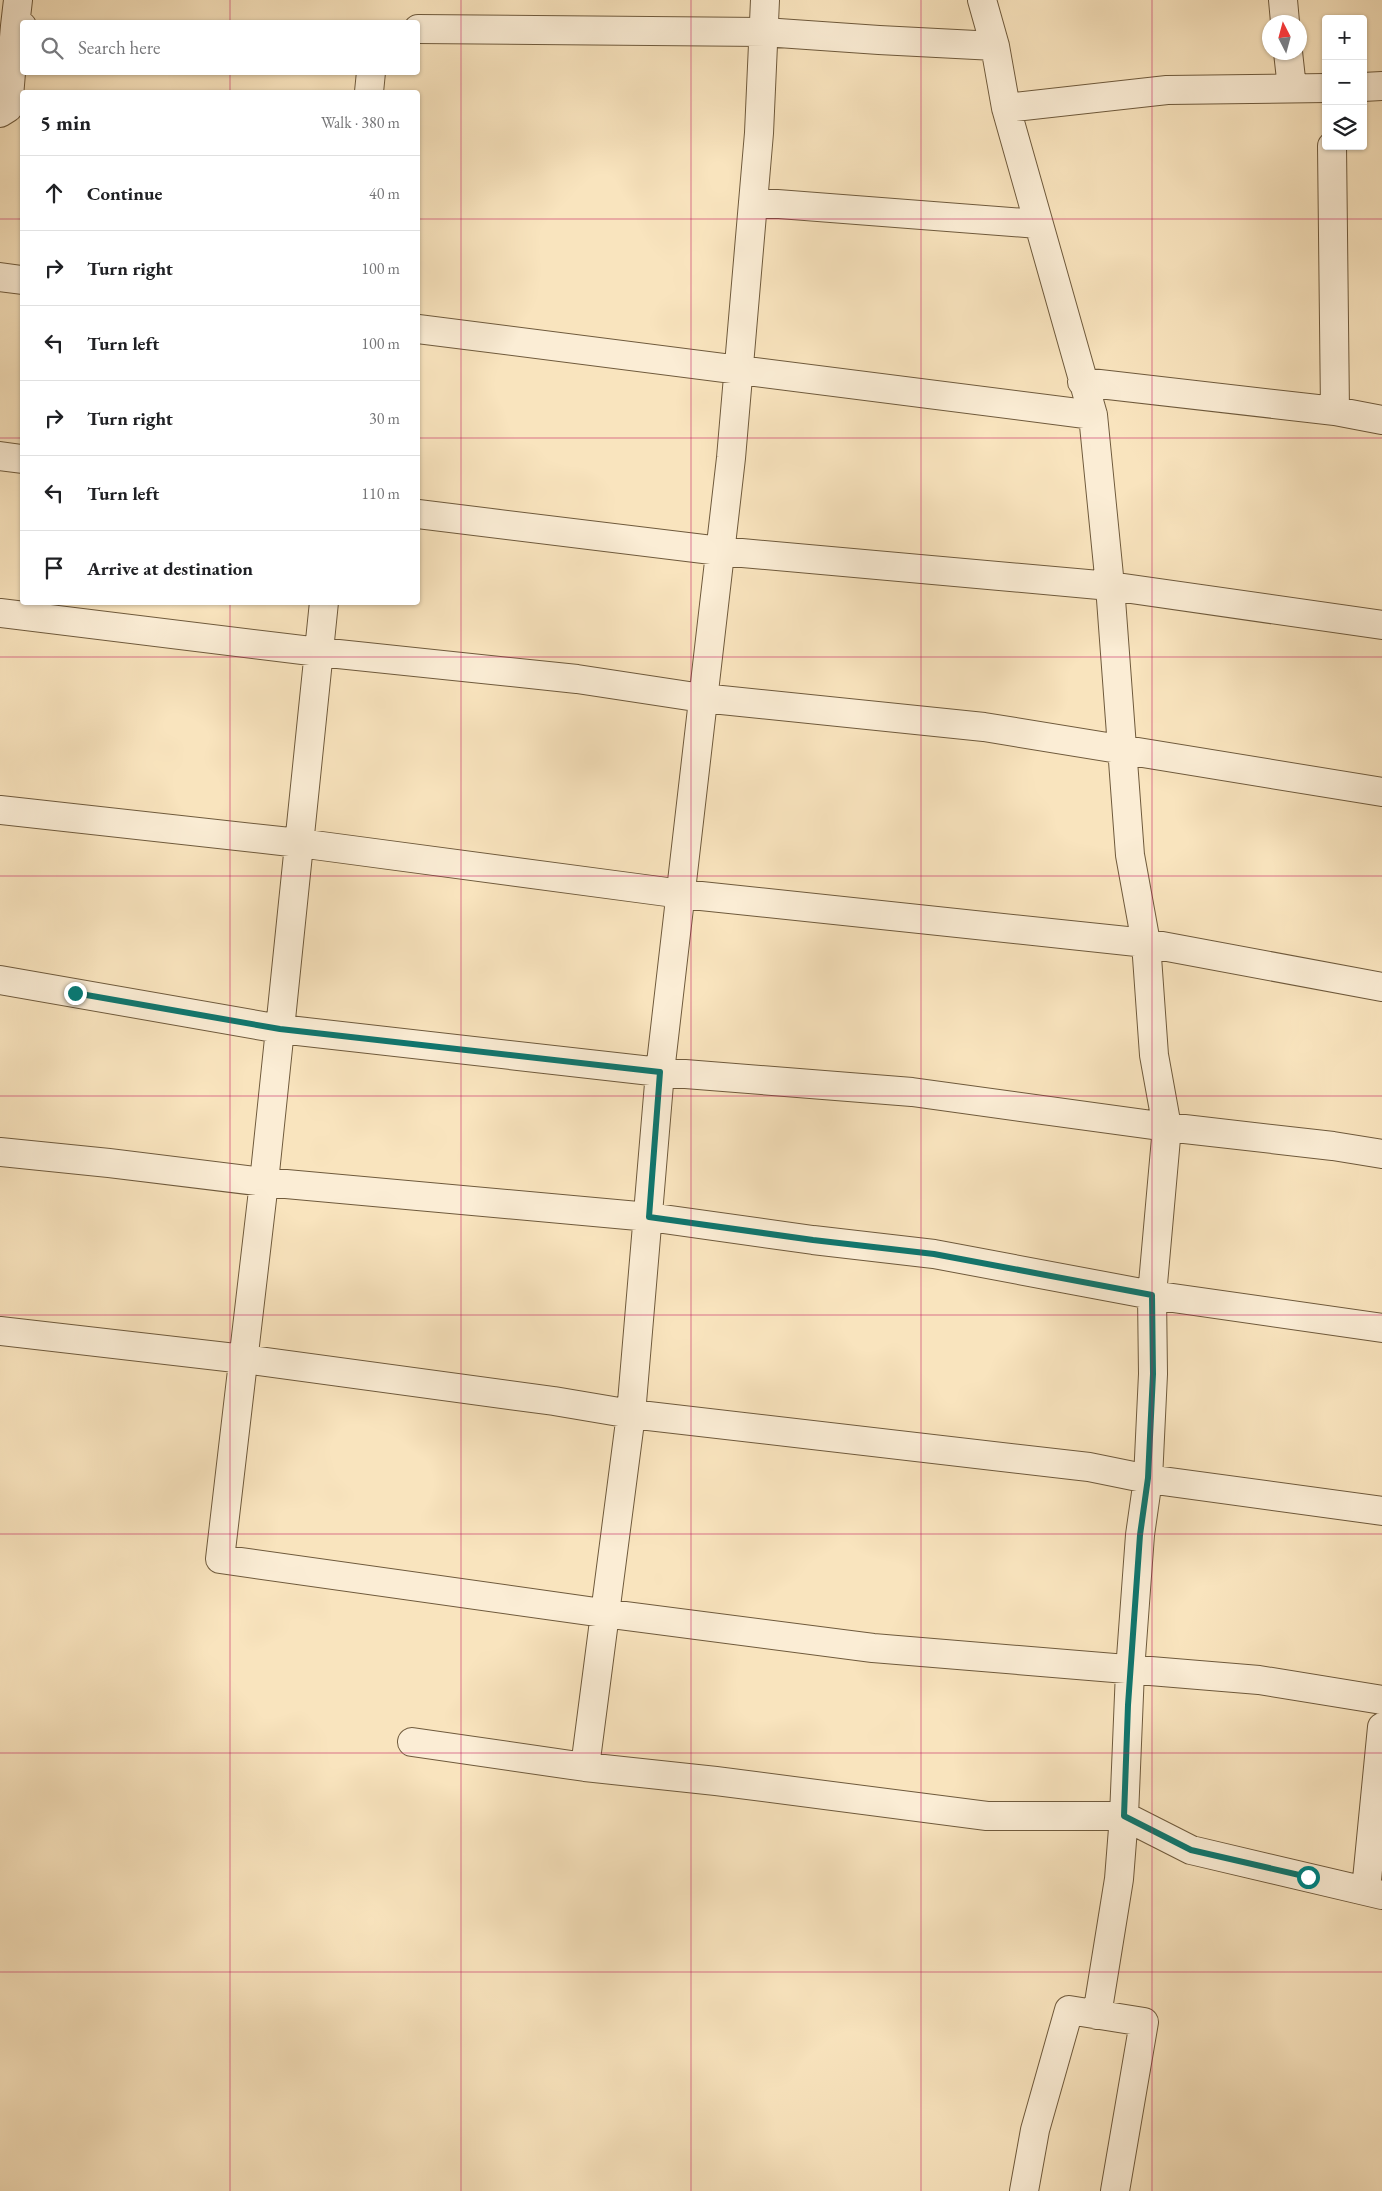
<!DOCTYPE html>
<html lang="en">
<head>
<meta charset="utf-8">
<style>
	body { margin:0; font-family:"EB Garamond",serif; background:#f6f6f6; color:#202124 }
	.controls { position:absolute; right:15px; top:15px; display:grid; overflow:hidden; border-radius:5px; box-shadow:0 1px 4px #0004 }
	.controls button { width:45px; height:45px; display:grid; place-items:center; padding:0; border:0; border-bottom:1px solid #e0e0e0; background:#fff; color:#202124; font:25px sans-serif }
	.compass { position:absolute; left:1262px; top:15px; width:45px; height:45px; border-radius:50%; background:#fff; box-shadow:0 1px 4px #0004; rotate:354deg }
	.stop { position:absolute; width:15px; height:15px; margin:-11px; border:4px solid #0f766e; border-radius:50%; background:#fff }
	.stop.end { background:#0f766e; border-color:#fff; box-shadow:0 1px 5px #0008 }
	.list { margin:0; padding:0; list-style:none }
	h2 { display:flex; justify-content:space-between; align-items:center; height:65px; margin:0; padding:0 20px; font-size:21px }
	h2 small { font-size:16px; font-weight:400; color:#757577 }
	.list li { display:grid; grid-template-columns:32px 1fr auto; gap:15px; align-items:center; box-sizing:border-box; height:75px; padding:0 20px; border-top:1px solid #e0e0e0 }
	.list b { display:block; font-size:19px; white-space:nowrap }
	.list em { font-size:16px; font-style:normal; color:#757577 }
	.icon { flex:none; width:28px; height:28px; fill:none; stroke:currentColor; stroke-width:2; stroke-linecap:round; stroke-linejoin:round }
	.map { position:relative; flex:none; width:1382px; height:2191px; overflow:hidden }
	.search { position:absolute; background:#fff; box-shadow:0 1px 4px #0004; left:20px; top:20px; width:400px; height:55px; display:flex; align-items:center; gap:12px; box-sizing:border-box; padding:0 18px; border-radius:5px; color:#757577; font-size:19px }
	.panel { position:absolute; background:#fff; box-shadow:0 1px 4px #0004; left:20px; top:90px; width:400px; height:515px; border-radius:5px }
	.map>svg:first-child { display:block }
</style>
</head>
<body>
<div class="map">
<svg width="1382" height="2191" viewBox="0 0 1382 2191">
	<rect width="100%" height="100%" fill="#f9e4be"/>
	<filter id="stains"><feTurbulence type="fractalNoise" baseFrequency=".004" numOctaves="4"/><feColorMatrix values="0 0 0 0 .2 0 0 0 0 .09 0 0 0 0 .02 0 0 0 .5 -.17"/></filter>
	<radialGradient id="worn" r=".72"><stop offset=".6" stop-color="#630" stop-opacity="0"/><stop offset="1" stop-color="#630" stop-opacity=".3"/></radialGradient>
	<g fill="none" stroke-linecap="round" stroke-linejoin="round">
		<defs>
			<path id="minor" d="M982 0 995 46 1006 108 1093 415 1110 586 1130 855 1146 943 1154 1055 1167 1127 1152 1295 1153 1374 1148 1479 1140 1535 1130 1671 1124 1816 1119 1879 1097 2015
				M1283 0 1285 22
				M15 26 18 0
				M418 29 764 32 879 40 995 46
				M1288 52 1292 88
				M1363 87 1382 86
				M369 92 371 72
				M1006 108 1167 90 1326 88
				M0 113 8 108 15 26H22
				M1332 146 1335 411
				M753 202 1038 224
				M0 277 22 280
				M418 329 1093 415
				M1082 382 1335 411 1382 420
				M0 456 22 459
				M418 514 720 551 1110 586 1382 625
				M0 613 319 652 577 679 702 698 984 727 1382 792
				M0 810 299 843 682 894 1146 943 1382 987
				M0 980 280 1029 324 602
				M0 1152 109 1163 264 1182 649 1217 813 1240 934 1254 1152 1295 1382 1328
				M1382 1154 1333 1146 1167 1127 912 1092 660 1072 280 1029 264 1182 220 1559 603 1613 873 1648 1259 1680 1382 1700
				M0 1331 244 1359 554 1401 631 1414 1089 1467 1148 1479 1382 1511
				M412 1742 585 1767 716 1781 987 1816H1124L1191 1850 1382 1895
				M585 1767 631 1414 660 1072 731 458 759 133 765 0
				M1366 1890 1382 1727
				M1024 2191 1035 2130 1069 2010 1144 2022 1115 2191"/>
		</defs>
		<use href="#minor" stroke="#6f5a3c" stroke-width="30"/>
		<use href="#minor" stroke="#fbedd5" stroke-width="28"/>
	</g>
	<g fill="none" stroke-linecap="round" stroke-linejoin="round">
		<path stroke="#0f766e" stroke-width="6" d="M75 993 280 1029 660 1072 649 1217 813 1240 934 1254 1152 1295 1153 1374 1148 1478 1140 1535 1128 1705 1124 1816 1191 1850 1308 1877"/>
	</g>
	<path fill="none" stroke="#c2185b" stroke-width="1" stroke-opacity="0.55" d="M230 0V22M461 0V2191M691 0V2191M921 0V2191M1152 0V2191M230 72V92M0 219H22M418 219H1382M0 438H22M418 438H1382M230 602V2191M0 657H1382M0 876H1382M0 1096H1382M0 1315H1382M0 1534H1382M0 1753H1382M0 1972H1382"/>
	<rect width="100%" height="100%" filter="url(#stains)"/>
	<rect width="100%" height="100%" fill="url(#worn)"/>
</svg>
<div class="controls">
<button>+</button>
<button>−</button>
<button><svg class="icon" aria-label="layers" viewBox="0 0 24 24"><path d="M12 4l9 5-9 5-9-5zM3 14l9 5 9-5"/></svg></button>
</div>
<svg class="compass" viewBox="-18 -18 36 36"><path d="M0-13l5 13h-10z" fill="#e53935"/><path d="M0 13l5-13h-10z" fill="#757577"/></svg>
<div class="stop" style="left:1308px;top:1877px"></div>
<div class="stop end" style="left:75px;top:993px"></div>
<div class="search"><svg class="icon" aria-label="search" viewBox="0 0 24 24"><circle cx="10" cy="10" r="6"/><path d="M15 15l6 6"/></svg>Search here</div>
<section class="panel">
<h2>5 min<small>Walk · 380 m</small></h2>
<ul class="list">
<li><svg class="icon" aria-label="ahead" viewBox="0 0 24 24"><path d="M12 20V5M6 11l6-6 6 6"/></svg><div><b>Continue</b></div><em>40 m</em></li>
<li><svg class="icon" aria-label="right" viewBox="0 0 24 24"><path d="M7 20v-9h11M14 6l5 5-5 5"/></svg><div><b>Turn right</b></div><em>100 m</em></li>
<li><svg class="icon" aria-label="left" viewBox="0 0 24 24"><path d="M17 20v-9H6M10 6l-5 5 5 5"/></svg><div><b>Turn left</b></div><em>100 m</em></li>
<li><svg class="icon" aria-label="right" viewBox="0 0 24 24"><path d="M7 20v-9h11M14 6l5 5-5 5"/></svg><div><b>Turn right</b></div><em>30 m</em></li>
<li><svg class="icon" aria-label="left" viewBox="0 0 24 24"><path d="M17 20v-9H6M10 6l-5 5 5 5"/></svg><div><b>Turn left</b></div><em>110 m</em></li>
<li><svg class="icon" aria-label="arrive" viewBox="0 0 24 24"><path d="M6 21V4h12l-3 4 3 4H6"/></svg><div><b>Arrive at destination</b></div></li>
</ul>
</section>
</div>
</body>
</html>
